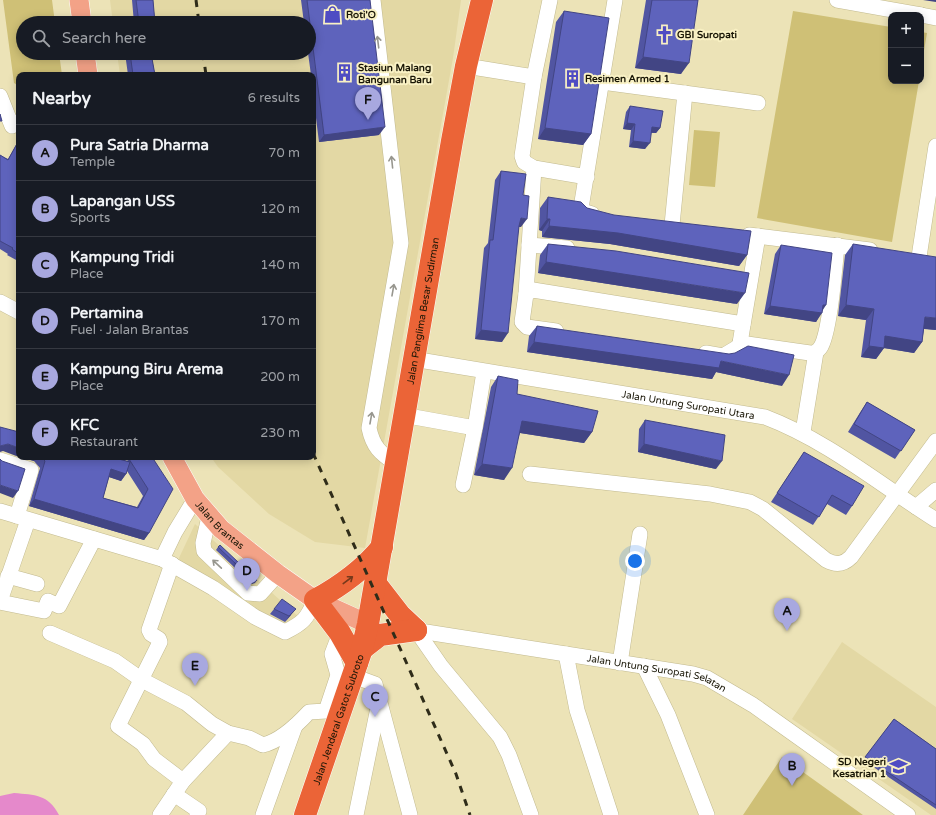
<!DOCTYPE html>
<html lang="en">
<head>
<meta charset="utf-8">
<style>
	body { margin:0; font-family:"Varela Round",sans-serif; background:#242831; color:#f1f3f6 }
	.controls { position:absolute; right:12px; top:12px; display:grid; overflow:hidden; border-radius:8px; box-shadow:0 2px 10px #0003 }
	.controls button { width:36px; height:36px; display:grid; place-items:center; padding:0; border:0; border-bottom:1px solid #363941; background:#171b24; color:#f1f3f6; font:20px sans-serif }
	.you { position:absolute; left:635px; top:561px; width:14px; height:14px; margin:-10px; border:3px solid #fff; border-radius:50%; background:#1a73e8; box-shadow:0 0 0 6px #1a73e833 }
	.badge { display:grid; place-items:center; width:26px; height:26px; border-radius:50%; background:#a8a8df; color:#111; font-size:13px; font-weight:700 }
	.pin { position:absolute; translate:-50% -33px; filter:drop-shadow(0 1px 2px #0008) }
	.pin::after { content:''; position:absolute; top:21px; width:14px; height:12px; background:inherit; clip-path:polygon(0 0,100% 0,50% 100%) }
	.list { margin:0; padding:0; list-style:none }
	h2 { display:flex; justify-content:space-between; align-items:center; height:52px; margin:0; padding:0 16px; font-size:17px }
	h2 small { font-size:13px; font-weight:400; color:#9ea1a6 }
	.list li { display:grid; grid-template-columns:26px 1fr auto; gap:12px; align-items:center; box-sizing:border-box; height:56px; padding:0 16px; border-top:1px solid #363941 }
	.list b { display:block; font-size:15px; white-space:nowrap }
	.list p { margin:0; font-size:13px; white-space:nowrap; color:#9ea1a6 }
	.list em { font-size:13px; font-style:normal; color:#9ea1a6 }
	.icon { flex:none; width:22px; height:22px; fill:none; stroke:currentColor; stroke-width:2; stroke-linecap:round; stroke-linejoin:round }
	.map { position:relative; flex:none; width:936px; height:815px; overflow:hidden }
	.search { position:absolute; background:#171b24; box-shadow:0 2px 10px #0003; left:16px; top:16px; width:300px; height:44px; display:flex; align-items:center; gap:10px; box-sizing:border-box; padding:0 14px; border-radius:22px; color:#9ea1a6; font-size:15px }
	.panel { position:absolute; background:#171b24; box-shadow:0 2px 10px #0003; left:16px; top:72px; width:300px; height:388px; border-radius:8px }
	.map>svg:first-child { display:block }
</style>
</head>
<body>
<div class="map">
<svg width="936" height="815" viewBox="0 0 936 815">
	<rect width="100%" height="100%" fill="#ece3b7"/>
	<path fill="#e3d8a4" d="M110 0H461L453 58 365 548 315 542 269 514 218 467 211 457H313V75H120L117 53H309V23H113Z
		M195 524 299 617 280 626 180 562 179 558Z
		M842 642 936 707V815H931L792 719Z"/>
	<path fill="#cfc076" d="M3 0H52L55 23H23V53H59L62 75H19V86L14 83Z
		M793 11 891 27V81H919L892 242 757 218Z
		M921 32 927 33 921 68Z
		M694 130 720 132 715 187 689 185Z
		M782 757 863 815H743Z"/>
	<path fill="#e589cb" d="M14 793C35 795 48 794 59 815H0V796Z"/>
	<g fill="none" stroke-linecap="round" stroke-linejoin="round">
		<defs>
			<g id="minor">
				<path d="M373 0 401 243 369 428C373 447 380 453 396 464"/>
				<path d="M550 0 534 77 522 156 524 162 534 168 587 177"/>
				<path d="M837 0 921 15"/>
				<path d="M921 15 936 18"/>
				<path d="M466 66 534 77"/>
				<path d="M602 82 758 103"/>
				<path d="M0 96 12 126 19 122"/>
				<path d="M592 214 582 211 581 208 615 0"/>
				<path d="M672 225 685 93"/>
				<path d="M749 235 870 250"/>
				<path d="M529 245 567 248"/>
				<path d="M919 257 936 146"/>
				<path d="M526 294 534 168"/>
				<path d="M0 302 19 312"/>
				<path d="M556 331 527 327 522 322 526 294 533 290 743 324"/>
				<path d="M740 343 810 353C815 353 817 352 820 348 830 335 835 265 837 245"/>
				<path d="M706 353 723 356 738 347 740 343 758 236"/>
				<path id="s1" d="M413 359 765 417C828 441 879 484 936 520"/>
				<path d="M403 415 475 428"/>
				<path d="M803 432 816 352"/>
				<path d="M0 460 31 470 17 516"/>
				<path d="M530 474 710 494 750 502 763 509 826 560C835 565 843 565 851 557L936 441"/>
				<path d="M463 485 475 428 484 372"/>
				<path d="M916 507 936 490"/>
				<path d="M0 511 162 559 213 588 255 617 285 632C303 623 307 619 315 600"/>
				<path d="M209 517 203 543 204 551 248 593 260 594 278 574"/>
				<path d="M162 559 175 532 195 499"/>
				<path d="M172 564 149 630 151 634 159 639 160 642 118 726 143 744 154 759 183 781"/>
				<path d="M8 576 37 584"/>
				<path d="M0 601 28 520"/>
				<path d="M0 602 44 611 48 601 59 606 94 539"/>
				<path id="s2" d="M407 629 693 674 707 678 753 705 908 815"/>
				<path d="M416 630 441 666 500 737 509 755 531 815"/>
				<path d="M50 633 115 661 142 680 186 703 212 724 228 733 249 738 263 745C280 741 297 725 309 712L326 711 338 675 332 654 340 633"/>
				<path d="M566 654 577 710 611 815"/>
				<path d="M620 663 640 534"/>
				<path d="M644 666 668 715 707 815"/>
				<path d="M353 676 375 684 410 815"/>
				<path d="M174 794 199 811 197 815"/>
				<path d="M160 815 183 781 228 733"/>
				<path d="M263 815 295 726"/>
				<path d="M356 815 379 703"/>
			</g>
			<g id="major">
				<path d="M79 0 82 23"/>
				<path d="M85 53 88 75"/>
				<path id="s3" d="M172 457 195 499 221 529 278 574 315 600 368 624"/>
			</g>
			<g id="highway">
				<path d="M376 584 400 615 416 630"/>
				<path d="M362 649 380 635 416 630"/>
				<path d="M357 663 340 633 315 600C341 586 363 570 382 547"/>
				<path id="s4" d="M305 815 362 649 368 624 452 141 466 66 482 0"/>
			</g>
		</defs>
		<use href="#minor" stroke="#c2ba8f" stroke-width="16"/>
		<use href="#major" stroke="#fff" stroke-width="20"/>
		<use href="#highway" stroke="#fff" stroke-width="23"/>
		<use href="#minor" stroke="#fff" stroke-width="15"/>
		<use href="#major" stroke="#f3a287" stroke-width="19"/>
		<use href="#highway" stroke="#eb6437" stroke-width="22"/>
		<path stroke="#2f2c19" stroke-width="3" stroke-dasharray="7 7" stroke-linecap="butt" d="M196 0 199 23
			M203 53 206 75
			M313 453 456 774 470 815"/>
	</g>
	<path fill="#5155a2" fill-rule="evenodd" d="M132 0H153L155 23H134Z
		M301 0H370L379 135 319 142 313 94V75H311L308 53H309V23H304Z
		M646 0H698L681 74 635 68Z
		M564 11 591 134 583 145 538 139 556 22Z
		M125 53H151L155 75H128Z
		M630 106 660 128 656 133H651L645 149 629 147 631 130 623 129 626 112Z
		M19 140V259L18 261 7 255 8 254 0 249V155L8 159 15 147Z
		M501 171 523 195 521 227H519L502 342 475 339 484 248 488 243 495 180Z
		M548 197 587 208 747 255 739 266 610 244 542 237V231L539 230 540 208Z
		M548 244 737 304 538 273 540 255Z
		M853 244 936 330 924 329 922 342 914 353 884 348 876 359 861 357 866 320 838 316 845 255Z
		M781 245 822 311 816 322 764 314 775 254Z
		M537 326 782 386 716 372 712 379 527 352 529 336Z
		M498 376 517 394 592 432 584 443 520 433 504 480 474 475 491 387Z
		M867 402 915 430 895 459 848 432 861 411Z
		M645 420 716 469 638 452 639 429Z
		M804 452 852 506 846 515 827 504 813 525 771 502Z
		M20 457H111L127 461 129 459 152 457 149 533 144 540 29 506 40 468 34 461ZM127 471 143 496 137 507 103 498 109 477 121 481 126 474Z
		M218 547 257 580 255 583 252 584 216 550Z
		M274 609 291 615 285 622 270 614Z
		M894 719 936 749V809L863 760Z"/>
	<path fill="#424584" d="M923 0H936V2Z
		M643 57 689 63 681 74 635 68Z
		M627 123 635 124 631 130 623 129Z
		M385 127 379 135 319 142 324 135Z
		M652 127 660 128 656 133 648 132Z
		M545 128 591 134 583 145 538 139Z
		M633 141 650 143 645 149 629 147Z
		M521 218 527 219 521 227 515 226Z
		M547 219H550L542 231 539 230Z
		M549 226 618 233 747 255 739 266 610 244 542 237Z
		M546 262 745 293 737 304 538 273Z
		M823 305H826L821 313H822L816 322 764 314 770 306Z
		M846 305 874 309 866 320 838 316Z
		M925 317 936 318V330L918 328Z
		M481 330 508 333 502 342 475 339Z
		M885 336 922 342 914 353 878 347Z
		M534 342 721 361 789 375 782 386 716 372 712 379 527 352Z
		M869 346 884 348 876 359 861 357Z
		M522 421 592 432 584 443 514 432Z
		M8 444 19 448V457L3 451 0 452V446Z
		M644 444 722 461 716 469 638 452Z
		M20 457H37L34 461Z
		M482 464 512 468 504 480 474 475Z
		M111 469 126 474 121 481 106 476Z
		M0 485 18 491 13 498 0 493Z
		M34 499 149 533 144 540 29 506Z
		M296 609 291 615 285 622 289 616Z"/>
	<path fill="#5e63bc" stroke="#424584" d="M136 0H153L155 23H139Z
		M307 0H370L385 127 324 135Z
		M652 0H698L689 63 643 57Z
		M564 11 609 18 591 134 545 128Z
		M130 53H151L155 75H133Z
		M630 106 663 111 660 128 652 127 650 143 633 141 635 124 627 123Z
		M0 114 2 121H0Z
		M19 140V254L12 249 13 248 0 241V155L8 160Z
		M501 171 526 174 523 195 529 196 527 219 521 218 519 226 508 333 481 330 490 240H493Z
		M548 197 581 202 587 208 614 215 751 231 747 255 618 233 549 226 550 219H547Z
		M548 244 616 251 749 273 745 293 546 262Z
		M853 244 936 257V318L925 317 922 342 885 336 884 348 869 346 874 309 846 305Z
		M781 245 832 253 826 305H823L822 313 770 306Z
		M537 326 729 354 735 353 748 346 794 355 789 375 721 361 719 368 534 342Z
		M498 376 518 380 517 394 598 411 592 432 522 421 512 468 482 464Z
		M867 402 915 430 901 451 854 424Z
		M645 420 725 435 722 461 644 444Z
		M0 427 19 432V448L8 444 0 446Z
		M804 452 864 486 852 506 832 495 819 517 777 493Z
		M41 457H111L130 462 126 474 111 469 103 498 138 508 148 489 129 459 132 457H152L173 489 149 533 34 499 45 461Z
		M0 459 2 461 25 469 18 491 0 485Z
		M220 545 257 580 254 581 218 547Z
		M282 599 296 609 289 616 274 609Z
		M894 719 936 749V805L865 757Z"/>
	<defs><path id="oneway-shaft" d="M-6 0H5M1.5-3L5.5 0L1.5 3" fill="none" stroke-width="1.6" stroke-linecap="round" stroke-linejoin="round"/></defs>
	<g stroke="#97968e">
		<use href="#oneway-shaft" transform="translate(378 42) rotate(-97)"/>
		<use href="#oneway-shaft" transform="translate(392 162) rotate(-96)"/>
		<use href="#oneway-shaft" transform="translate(393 290) rotate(-80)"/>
		<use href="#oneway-shaft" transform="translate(371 418) rotate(-80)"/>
		<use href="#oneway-shaft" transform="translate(217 564) rotate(-137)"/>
	</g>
	<use stroke="#77391b" href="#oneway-shaft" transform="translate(348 580) rotate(-37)"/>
	<defs>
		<symbol id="shop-bare" viewBox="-9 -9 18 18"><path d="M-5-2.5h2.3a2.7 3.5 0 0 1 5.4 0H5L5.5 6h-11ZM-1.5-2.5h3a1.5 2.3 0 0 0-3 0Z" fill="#4f4cc3" stroke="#f9f1c4" stroke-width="2.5" paint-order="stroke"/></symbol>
		<symbol id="church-bare" viewBox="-9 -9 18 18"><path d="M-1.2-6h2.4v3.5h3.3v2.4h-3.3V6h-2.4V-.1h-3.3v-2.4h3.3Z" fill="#4f4cc3" stroke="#f9f1c4" stroke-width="2.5" paint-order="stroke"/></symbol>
		<symbol id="building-bare" viewBox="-9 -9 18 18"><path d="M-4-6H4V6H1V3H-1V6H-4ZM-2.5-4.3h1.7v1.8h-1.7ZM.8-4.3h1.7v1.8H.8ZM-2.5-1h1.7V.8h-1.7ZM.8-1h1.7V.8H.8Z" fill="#4f4cc3" stroke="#f9f1c4" stroke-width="2.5" paint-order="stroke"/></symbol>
		<symbol id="school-bare" viewBox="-9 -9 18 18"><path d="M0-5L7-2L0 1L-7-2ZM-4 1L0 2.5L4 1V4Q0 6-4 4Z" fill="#4f4cc3" stroke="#f9f1c4" stroke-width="2.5" paint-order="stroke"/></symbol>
	</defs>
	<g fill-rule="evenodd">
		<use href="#shop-bare" x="320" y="2" width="25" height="25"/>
		<use href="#church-bare" x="652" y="22" width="25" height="25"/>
		<use href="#building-bare" x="332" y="60" width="25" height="25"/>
		<use href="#building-bare" x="560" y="66" width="25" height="25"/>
		<use href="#school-bare" x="886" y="754" width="25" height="25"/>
	</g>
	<g text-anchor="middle" stroke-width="4" stroke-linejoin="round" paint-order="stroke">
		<g font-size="10" font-weight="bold" fill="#181505" stroke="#f9f1c4" text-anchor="start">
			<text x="346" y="18">Roti'O</text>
			<text x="677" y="38">GBI Suropati</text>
			<text x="358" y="71">Stasiun Malang<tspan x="358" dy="12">Bangunan Baru</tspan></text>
			<text x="585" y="82">Resimen Armed 1</text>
			<text x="886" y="765" text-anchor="end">SD Negeri<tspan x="886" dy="12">Kesatrian 1</tspan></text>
		</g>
		<g font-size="10" fill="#181505" stroke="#f9f1c4">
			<text dy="4" stroke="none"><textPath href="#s4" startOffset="519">Jalan Panglima Besar Sudirman</textPath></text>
			<text dy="4" stroke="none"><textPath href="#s1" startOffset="279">Jalan Untung Suropati Utara</textPath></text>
			<text dy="4" stroke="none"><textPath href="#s3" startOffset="84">Jalan Brantas</textPath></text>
			<text dy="4" stroke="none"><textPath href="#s2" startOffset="254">Jalan Untung Suropati Selatan</textPath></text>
			<text dy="4" stroke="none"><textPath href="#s4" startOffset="101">Jalan Jenderal Gatot Subroto</textPath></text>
		</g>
	</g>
</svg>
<div class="controls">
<button>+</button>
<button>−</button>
</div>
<div class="you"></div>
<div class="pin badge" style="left:787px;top:631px">A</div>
<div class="pin badge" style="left:792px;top:786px">B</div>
<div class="pin badge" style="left:375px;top:717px">C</div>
<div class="pin badge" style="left:247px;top:591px">D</div>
<div class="pin badge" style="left:195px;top:686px">E</div>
<div class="pin badge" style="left:368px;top:120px">F</div>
<div class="search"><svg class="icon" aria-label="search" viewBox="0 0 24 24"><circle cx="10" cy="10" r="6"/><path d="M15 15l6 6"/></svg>Search here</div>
<section class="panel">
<h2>Nearby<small>6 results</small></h2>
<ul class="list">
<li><span class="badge">A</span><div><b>Pura Satria Dharma</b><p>Temple</p></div><em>70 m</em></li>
<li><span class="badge">B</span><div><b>Lapangan USS</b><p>Sports</p></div><em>120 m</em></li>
<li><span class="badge">C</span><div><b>Kampung Tridi</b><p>Place</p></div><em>140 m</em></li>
<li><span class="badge">D</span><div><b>Pertamina</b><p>Fuel · Jalan Brantas</p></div><em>170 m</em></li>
<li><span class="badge">E</span><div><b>Kampung Biru Arema</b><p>Place</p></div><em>200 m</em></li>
<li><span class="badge">F</span><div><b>KFC</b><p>Restaurant</p></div><em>230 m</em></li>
</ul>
</section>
</div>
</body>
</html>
